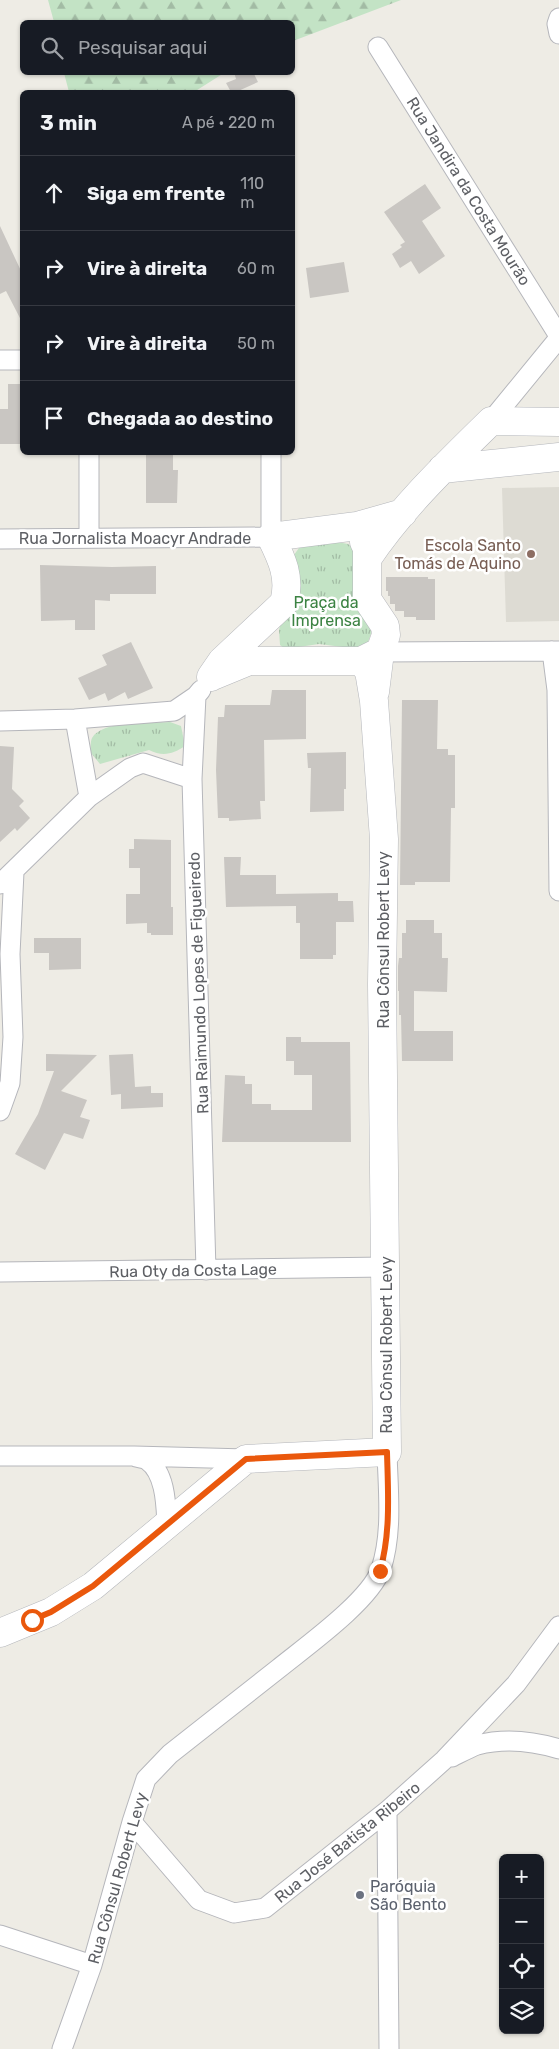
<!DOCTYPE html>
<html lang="pt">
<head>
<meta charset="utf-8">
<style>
	body { margin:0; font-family:Rubik,sans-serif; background:#20242c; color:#f1f3f6 }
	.controls { position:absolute; right:15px; bottom:15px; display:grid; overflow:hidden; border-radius:8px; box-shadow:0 1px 4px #0004 }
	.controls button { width:45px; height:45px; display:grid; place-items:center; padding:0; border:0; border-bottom:1px solid #363941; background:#171b24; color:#f1f3f6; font:25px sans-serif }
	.stop { position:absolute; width:15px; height:15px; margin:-11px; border:4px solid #ea580c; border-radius:50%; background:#fff }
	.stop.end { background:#ea580c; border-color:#fff; box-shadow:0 1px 5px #0008 }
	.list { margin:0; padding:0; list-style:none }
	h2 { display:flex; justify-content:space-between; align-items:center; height:65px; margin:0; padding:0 20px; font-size:21px }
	h2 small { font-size:16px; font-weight:400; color:#9ea1a6 }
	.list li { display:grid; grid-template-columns:32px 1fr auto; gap:15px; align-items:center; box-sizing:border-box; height:75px; padding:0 20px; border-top:1px solid #363941 }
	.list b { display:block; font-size:19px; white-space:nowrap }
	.list em { font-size:16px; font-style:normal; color:#9ea1a6 }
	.icon { flex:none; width:28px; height:28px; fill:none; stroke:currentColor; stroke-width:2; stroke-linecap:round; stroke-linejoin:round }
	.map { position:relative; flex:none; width:559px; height:2049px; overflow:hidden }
	.search { position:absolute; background:#171b24; box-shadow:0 1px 4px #0004; left:20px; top:20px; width:275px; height:55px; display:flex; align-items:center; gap:12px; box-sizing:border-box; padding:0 18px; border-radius:8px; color:#9ea1a6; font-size:19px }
	.panel { position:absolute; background:#171b24; box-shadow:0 1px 4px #0004; left:20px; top:90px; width:275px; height:365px; border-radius:8px }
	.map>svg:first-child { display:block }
</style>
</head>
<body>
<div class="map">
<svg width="559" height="2049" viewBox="0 0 559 2049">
	<defs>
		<pattern id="forest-firs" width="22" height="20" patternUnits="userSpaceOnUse" patternTransform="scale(1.25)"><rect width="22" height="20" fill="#c3e3c5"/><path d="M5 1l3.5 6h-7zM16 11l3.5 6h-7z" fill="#a2bba4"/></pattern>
		<pattern id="park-tufts" width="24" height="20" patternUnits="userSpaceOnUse" patternTransform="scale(1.25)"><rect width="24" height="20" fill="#c3e3c5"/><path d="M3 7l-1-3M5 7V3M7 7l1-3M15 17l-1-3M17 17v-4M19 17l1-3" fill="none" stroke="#a2bba4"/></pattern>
	</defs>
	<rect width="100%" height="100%" fill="#eeece5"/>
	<path fill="#dddbd3" d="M559 487V621L506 622 502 488Z"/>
	<path fill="url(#forest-firs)" d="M48 0H401L293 41 292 22H54Z
		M64 73V72L224 73 194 92H69Z"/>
	<path fill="url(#park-tufts)" d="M337 542 348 544 355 549 372 631 367 645 358 649 319 644 285 649 280 645 279 630 295 563 294 555 301 545Z
		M170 722 181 726 185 746C173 754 163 757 149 750L100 764 91 753C91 749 90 742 92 738 102 720 151 723 170 722Z"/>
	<path fill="#c9c6c2" d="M234 72H253L258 82 236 92H231L226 83 236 79Z
		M425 184 441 208 422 221 445 256 419 274 411 261 400 268 392 254 402 247 400 245 405 242 384 212Z
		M0 226 22 273V322L6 291 0 294Z
		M344 262 349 292 310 298 306 268Z
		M8 384H22V444H0V409H8Z
		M146 452H173V470H178L177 503H146Z
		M40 565 112 567 156 566V594H110V601L95 600V630H75V620L41 621Z
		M386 577H428V579H435V620H416V617H404V611H395V604H390V596H388V591H386Z
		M131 642 153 688 128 699 125 692 108 701 105 693 89 700 78 678 107 665 102 655Z
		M272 690H306V739L264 740 265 801H260L261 819 229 821V818H218L216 770 218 717H224L225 705H270Z
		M402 700H438L437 749H448V755H455V808H451L450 882H415V885H400Z
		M0 746 14 747 12 789 24 801 19 806 30 818 17 831 15 828 0 842Z
		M346 752V789H344V811L310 812 311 768H308L307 753Z
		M134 839 171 840V907H173V935H151V933H147V923L126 924V894H140V868H129V849H134Z
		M224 857H241L240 875H276V894L338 893V901H353L354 922H336V955H333V959H300V923H296V906L226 907Z
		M406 920H434V933H442V958H448L447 992 414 991V1031H453V1061H402L401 1015H399V991H398V966L399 958H402V933H406Z
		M34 938H81V969L49 970V953H34Z
		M286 1037H301V1042H350L351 1142H222L225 1075 245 1076V1084H252V1104H271V1110H312V1075H294V1061H286Z
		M46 1054 97 1055 61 1091 87 1100 80 1117 90 1120 83 1139 64 1133 45 1170 15 1154 38 1114 54 1071H46Z
		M133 1054 135 1087 151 1086V1093H163V1107L121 1109V1094L111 1095 109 1055Z"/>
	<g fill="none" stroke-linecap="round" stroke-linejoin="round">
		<defs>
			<path id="street" d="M559 18 557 24 559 34
				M378 47 559 336
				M0 360H22
				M491 421 559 338
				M89 452V538
				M0 539 271 537V452
				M552 651 557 690 559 891
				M380 652 559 651
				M196 696 192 779 206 1270
				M75 719 89 797
				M0 721 75 719 174 711 196 696 201 690
				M0 884 89 797 130 768 143 763 192 779
				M0 1111 10 1083 13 1037 10 954 14 872
				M0 1272 386 1267
				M0 1456H134L246 1459
				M136 1457C139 1458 144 1458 147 1460 166 1473 166 1506 167 1525
				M452 1757C460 1753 469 1748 477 1745 504 1738 533 1741 559 1749
				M387 1811 389 2049
				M132 1822 199 1900 234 1913 265 1908 387 1811 444 1760 516 1684 559 1626
				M0 1935 92 1965
				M62 2049 92 1965 132 1822 146 1779 170 1754C206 1726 242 1697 278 1669 305 1647 370 1601 381 1569 393 1532 388 1490 387 1452"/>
			<path id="secondary" d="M442 469 559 457
				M364 542 367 548V599L385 626 386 635 380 652 375 692
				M367 559C401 508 447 464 491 421L559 422
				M215 675 249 661H361L377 653
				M211 677 222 661 284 603C291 578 282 559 271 537L357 526 403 513
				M0 1633 51 1612 93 1586 246 1459 387 1452 382 984 384 839 374 701 369 671 361 661"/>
		</defs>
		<use href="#street" stroke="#b5b6bb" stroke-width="21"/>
		<use href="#secondary" stroke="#b4b6bb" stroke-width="29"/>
		<use href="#street" stroke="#fff" stroke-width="19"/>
		<use href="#secondary" stroke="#fff" stroke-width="28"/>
	</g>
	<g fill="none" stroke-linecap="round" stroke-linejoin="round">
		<path stroke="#ea580c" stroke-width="6" d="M32 1620 51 1612 93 1586 246 1459 387 1452C388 1492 391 1532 380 1571"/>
	</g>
	<circle fill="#8d6e63" stroke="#fff" stroke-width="2" cx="531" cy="554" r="5"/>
	<circle fill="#6b7280" stroke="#fff" stroke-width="2" cx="360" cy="1895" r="5"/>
	<g text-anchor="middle" stroke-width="5" stroke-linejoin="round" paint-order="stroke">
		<g font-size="16" fill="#5d5f64" stroke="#fff">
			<text transform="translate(469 191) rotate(58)" y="6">Rua Jandira da Costa Mourão</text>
			<text x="135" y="544">Rua Jornalista Moacyr Andrade</text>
			<text transform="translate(383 940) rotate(-90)" y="6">Rua Cônsul Robert Levy</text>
			<text transform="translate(198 983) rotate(-92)" y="6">Rua Raimundo Lopes de Figueiredo</text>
			<text transform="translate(193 1270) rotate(-1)" y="6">Rua Oty da Costa Lage</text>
			<text transform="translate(386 1345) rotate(-90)" y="6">Rua Cônsul Robert Levy</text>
			<text transform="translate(347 1842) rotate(-39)" y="6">Rua José Batista Ribeiro</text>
			<text transform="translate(117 1878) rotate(-74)" y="6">Rua Cônsul Robert Levy</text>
		</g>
		<g font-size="16" fill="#785e54" stroke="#fff" text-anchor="end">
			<text x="521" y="551">Escola Santo<tspan x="521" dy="18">Tomás de Aquino</tspan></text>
		</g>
		<g font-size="16" fill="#3c8343" stroke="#fff">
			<text x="326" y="608">Praça da<tspan x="326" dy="18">Imprensa</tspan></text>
		</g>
		<g font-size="16" fill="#5b616d" stroke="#fff" text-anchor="start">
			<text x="370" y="1892">Paróquia<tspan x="370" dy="18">São Bento</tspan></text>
		</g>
	</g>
</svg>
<div class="controls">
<button>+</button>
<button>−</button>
<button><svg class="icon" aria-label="locate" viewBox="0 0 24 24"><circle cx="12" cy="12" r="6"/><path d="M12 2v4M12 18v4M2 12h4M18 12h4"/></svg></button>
<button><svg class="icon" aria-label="layers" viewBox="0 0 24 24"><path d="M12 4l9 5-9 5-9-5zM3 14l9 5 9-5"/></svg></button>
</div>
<div class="stop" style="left:32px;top:1620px"></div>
<div class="stop end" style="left:380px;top:1571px"></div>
<div class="search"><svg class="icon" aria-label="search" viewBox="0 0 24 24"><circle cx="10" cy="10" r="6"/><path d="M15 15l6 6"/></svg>Pesquisar aqui</div>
<section class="panel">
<h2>3 min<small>A pé · 220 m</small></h2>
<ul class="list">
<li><svg class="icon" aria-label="ahead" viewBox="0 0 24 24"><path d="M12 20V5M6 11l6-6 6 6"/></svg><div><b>Siga em frente</b></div><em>110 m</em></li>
<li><svg class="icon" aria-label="right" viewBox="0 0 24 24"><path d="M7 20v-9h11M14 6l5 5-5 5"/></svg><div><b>Vire à direita</b></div><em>60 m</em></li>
<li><svg class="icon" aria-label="right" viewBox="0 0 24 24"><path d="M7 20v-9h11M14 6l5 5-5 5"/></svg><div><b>Vire à direita</b></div><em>50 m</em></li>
<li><svg class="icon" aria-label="arrive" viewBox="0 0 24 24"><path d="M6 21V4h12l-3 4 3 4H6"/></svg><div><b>Chegada ao destino</b></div></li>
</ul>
</section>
</div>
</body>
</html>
